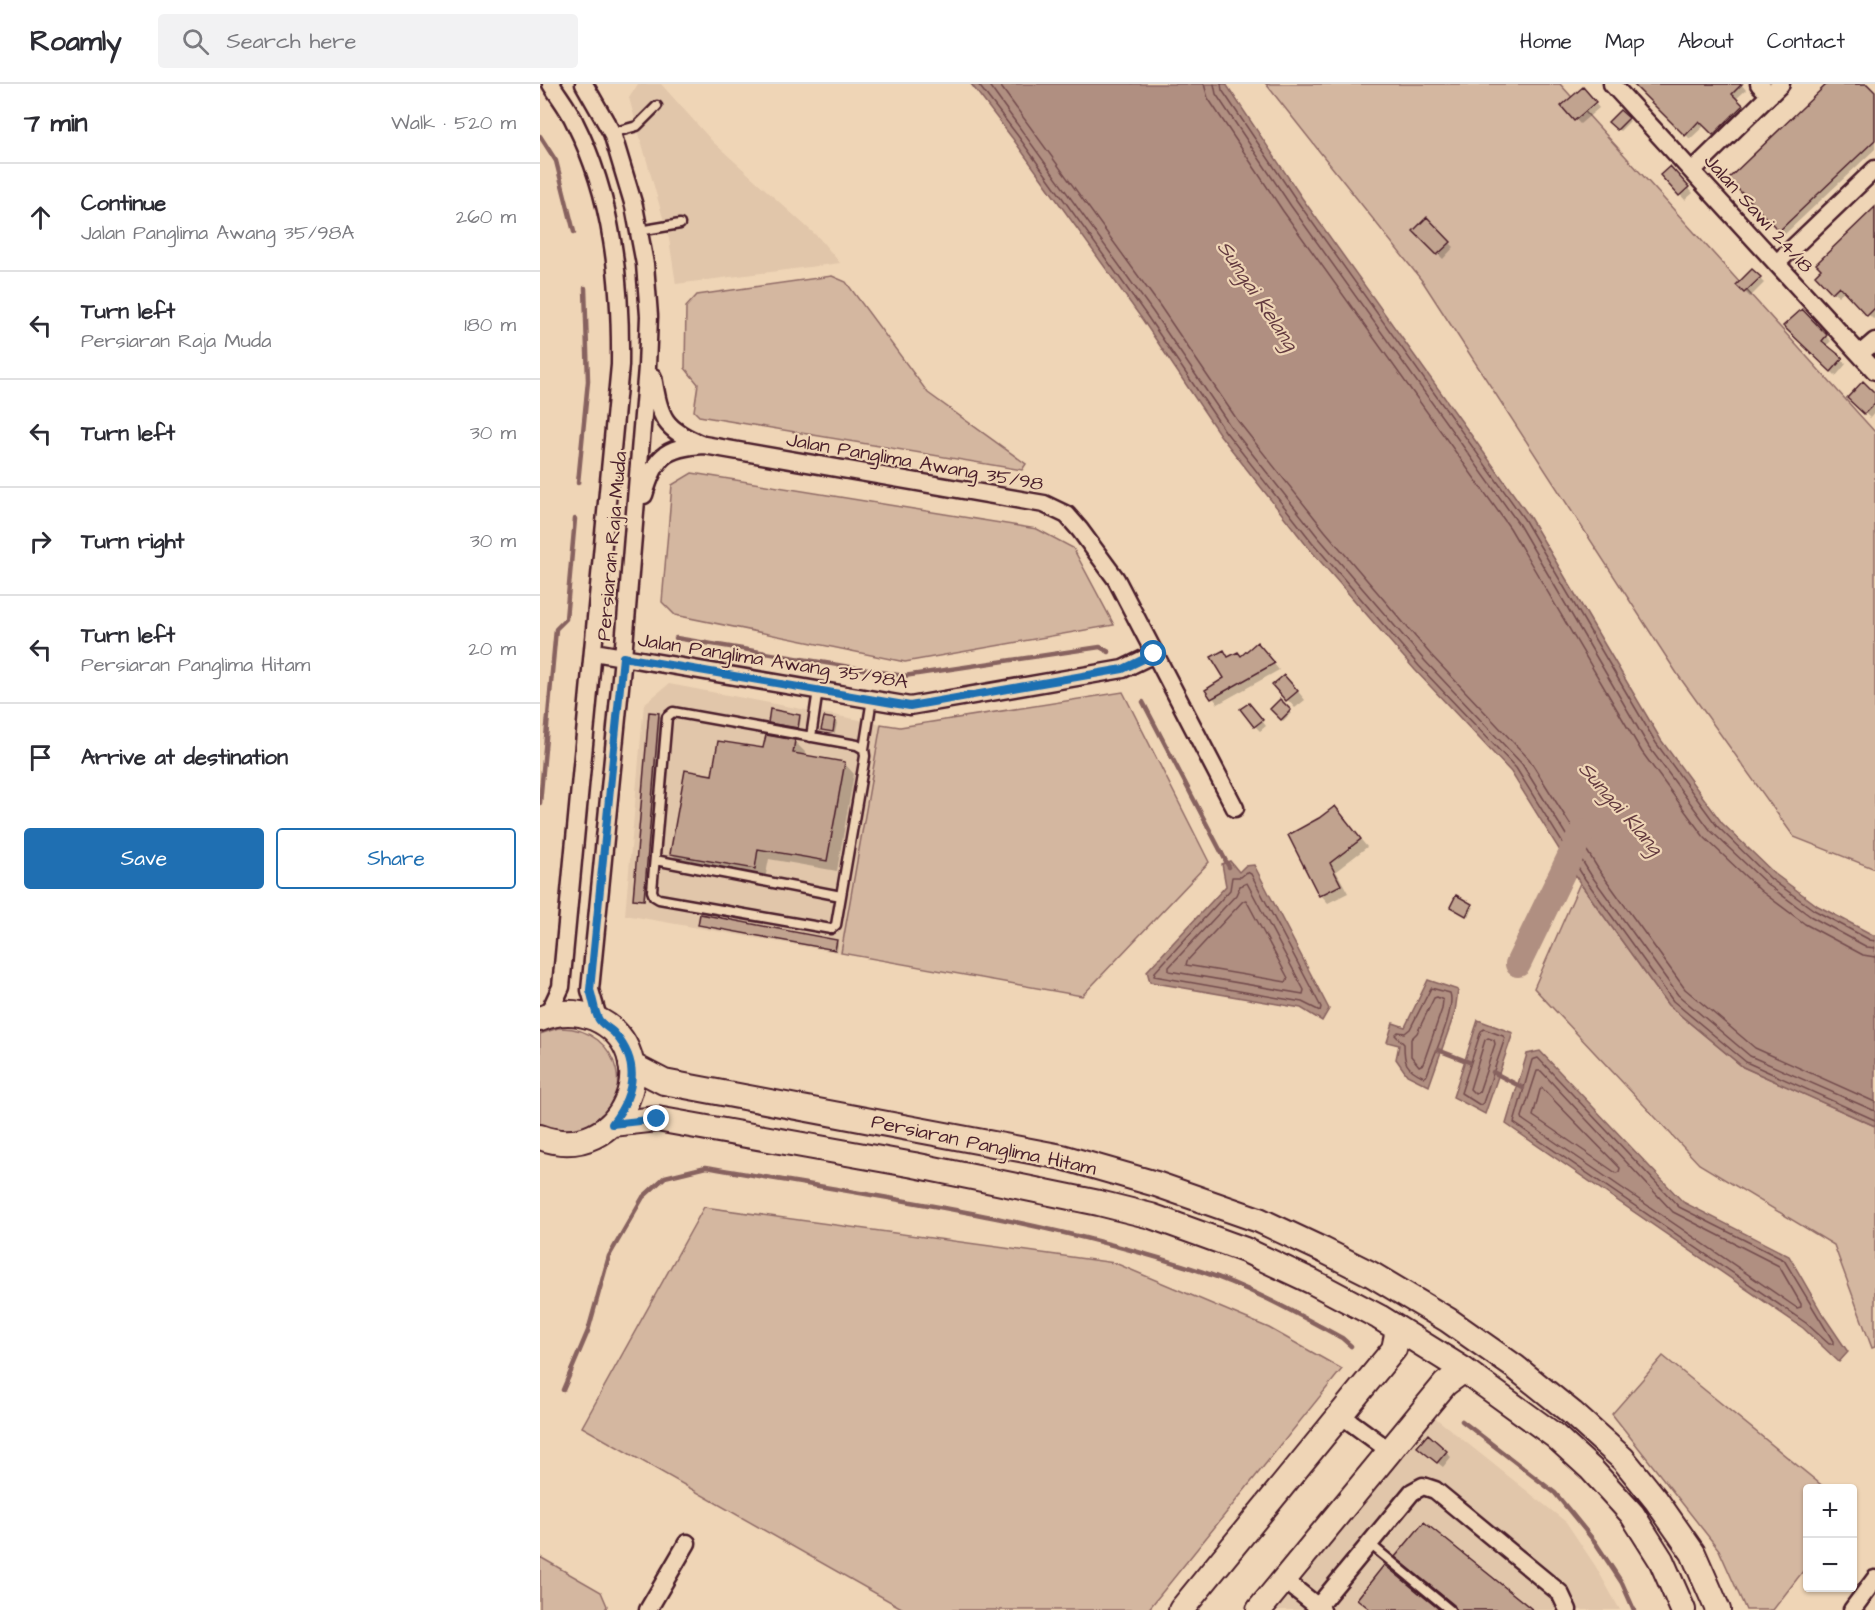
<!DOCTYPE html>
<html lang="en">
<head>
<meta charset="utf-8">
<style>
	body { margin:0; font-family:"Architects Daughter",sans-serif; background:#f2f2f3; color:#2b2b33 }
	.controls { position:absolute; right:18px; bottom:18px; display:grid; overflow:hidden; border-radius:6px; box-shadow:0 2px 4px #0004 }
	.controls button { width:54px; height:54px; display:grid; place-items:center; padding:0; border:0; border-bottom:2px solid #e1e1e2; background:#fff; color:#2b2b33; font:30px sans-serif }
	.stop { position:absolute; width:18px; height:18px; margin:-14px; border:4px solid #1f6fb2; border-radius:50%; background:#fff }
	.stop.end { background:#1f6fb2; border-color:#fff; box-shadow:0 2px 6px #0008 }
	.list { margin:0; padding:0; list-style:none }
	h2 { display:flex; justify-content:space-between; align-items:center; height:78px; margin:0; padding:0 24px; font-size:26px }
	h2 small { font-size:20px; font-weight:400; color:#7c7c81 }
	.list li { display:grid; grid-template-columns:39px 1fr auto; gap:18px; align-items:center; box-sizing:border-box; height:108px; padding:0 24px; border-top:2px solid #e1e1e2 }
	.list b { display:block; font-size:22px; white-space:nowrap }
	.list p { margin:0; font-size:20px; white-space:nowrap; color:#7c7c81 }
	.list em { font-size:20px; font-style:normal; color:#7c7c81 }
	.actions { display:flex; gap:12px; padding:18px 24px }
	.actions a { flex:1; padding:14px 0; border:2px solid #1f6fb2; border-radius:6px; text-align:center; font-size:21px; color:#1f6fb2 }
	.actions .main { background:#1f6fb2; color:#fff }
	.icon { flex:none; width:33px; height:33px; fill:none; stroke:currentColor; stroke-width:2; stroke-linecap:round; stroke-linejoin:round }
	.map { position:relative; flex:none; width:1335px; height:1526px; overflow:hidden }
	header { display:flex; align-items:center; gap:36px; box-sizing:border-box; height:84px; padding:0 30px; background:#fff; border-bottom:2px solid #e1e1e2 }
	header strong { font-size:28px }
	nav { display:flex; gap:33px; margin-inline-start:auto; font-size:21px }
	.search { width:420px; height:54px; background:#f2f2f3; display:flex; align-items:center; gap:15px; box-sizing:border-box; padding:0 21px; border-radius:6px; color:#7c7c81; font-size:22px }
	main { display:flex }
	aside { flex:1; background:#fff }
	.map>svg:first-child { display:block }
</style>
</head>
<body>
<header>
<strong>Roamly</strong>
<div class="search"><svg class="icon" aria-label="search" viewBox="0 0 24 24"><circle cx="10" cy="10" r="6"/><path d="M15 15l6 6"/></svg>Search here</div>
<nav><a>Home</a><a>Map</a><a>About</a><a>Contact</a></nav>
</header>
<main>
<aside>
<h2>7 min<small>Walk · 520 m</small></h2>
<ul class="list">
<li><svg class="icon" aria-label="ahead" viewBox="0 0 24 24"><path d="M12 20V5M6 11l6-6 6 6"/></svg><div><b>Continue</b><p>Jalan Panglima Awang 35/98A</p></div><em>260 m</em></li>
<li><svg class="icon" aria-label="left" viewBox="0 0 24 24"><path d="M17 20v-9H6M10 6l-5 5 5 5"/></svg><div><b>Turn left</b><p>Persiaran Raja Muda</p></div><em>180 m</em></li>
<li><svg class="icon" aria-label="left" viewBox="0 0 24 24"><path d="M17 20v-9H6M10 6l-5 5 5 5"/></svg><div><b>Turn left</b></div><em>30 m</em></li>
<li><svg class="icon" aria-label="right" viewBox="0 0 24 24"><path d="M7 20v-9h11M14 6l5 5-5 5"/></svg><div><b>Turn right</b></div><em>30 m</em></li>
<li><svg class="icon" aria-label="left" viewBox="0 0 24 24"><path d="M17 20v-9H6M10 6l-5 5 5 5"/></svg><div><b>Turn left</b><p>Persiaran Panglima Hitam</p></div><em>20 m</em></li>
<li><svg class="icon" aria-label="arrive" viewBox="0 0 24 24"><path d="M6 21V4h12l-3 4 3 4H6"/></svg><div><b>Arrive at destination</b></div></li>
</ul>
<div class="actions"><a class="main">Save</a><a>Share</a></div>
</aside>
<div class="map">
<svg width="1335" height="1526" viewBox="0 0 1335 1526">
	<rect width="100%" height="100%" fill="#efd5b6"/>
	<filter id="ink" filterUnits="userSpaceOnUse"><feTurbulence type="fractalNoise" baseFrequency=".0167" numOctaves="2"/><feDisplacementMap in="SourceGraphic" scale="12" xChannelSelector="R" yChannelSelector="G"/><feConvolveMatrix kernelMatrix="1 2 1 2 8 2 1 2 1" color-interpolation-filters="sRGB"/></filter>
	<g filter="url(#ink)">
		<path fill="#e1c6aa" d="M98 0H121L173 58 279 154 300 179 136 200 129 155 89 14Z
			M129 600 341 640 301 869 85 831 104 620Z
			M893 1332 1026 1438 1056 1483 1080 1526H737Z"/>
		<path fill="#d4b7a0" stroke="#8f6b66" stroke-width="1.5" d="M726 0H1020L1335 348V785L1254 753 1138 591 883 198Z
			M292 192 306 198 388 309 486 380 482 386 159 332 154 327 158 300 145 284 146 223 157 211Z
			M152 389 497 445 533 464 574 541 365 578 135 531 122 518 132 401Z
			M583 608 669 778 542 912 301 869 341 640 360 643Z
			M1040 799 1128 921 1203 983 1335 1042V1263L1332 1264 1294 1161 1159 1080 994 904Z
			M18 944C84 941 100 1027 41 1044 27 1047 13 1047 0 1040V950Z
			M164 1123 575 1179 729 1244 802 1285 608 1526H365L42 1343Z
			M1123 1272 1285 1404H1268L1267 1482 1233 1526H1206L1179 1466 1072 1330Z
			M0 1473 61 1508 67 1522 65 1526H0Z"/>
		<path fill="#b08f81" stroke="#87625f" stroke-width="1.5" d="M431 0H686L762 114 989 432 1121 656 1182 739 1235 790 1278 822 1335 852V1042L1203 983 1128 921 1040 799 971 688 875 586 767 462 680 351 602 235 473 55Z
			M690 777 699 788 705 782 714 781 789 925 782 937 761 924 610 898 607 887 686 802 682 780Z
			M888 896 918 906 915 928 889 1002 867 991 856 975 859 961 847 958 853 939 865 943Z
			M938 936 973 949 945 1030 913 1013Z
			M1000 967 1143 1118 1249 1172 1283 1231 1308 1268 1299 1278 1263 1244 966 1040 987 970Z"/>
		<path fill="#0003" d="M1097 0H1201L1206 6 1196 15 1206 26 1179 55 1165 41 1150 55Z
			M1290 0H1325L1335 10V65L1245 150 1190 95Z
			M1043 5 1059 24 1040 40 1023 22Z
			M1080 28 1090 37 1080 47 1070 38Z
			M1130 84 1153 109 1145 116 1122 91Z
			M1335 125V234L1333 235 1305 206 1298 212 1277 191Z
			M887 136 914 163 903 175 875 147Z
			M1212 187 1224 199 1210 213 1198 201Z
			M1262 227 1291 257 1286 262 1306 280 1296 292 1246 242Z
			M1335 311V328L1330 334 1309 314Z
			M723 566 739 586 678 620 667 606 686 595 684 567 690 574 702 573Z
			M752 600 765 616 755 624 734 601Z
			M740 617 751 629 743 637 732 625Z
			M713 625 726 642 720 647 715 642Z
			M119 631 121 633 105 817 97 816 95 814Z
			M259 632 261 634 259 645 232 640 230 638Z
			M295 637 297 639 295 649 283 645Z
			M255 658 265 668 264 673 304 679 314 690 297 787 229 775 225 795 143 781 132 770 173 692 225 666Z
			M795 724 827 763 796 787 808 809 788 819 781 811 780 736Z
			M917 813 934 823 929 832 914 825Z
			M160 840 296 857 298 859 297 867 162 842Z
			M884 1368H906L911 1373 903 1383Z"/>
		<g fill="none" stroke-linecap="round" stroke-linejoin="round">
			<path stroke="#734c4d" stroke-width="1.5" d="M438 0 478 52 607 232 685 347 772 458 879 582 976 684 1045 795 1133 917 1206 978 1335 1036
				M448 0 613 228 691 343 778 453 885 577 982 680 1051 791 1138 911 1210 972 1335 1027
				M459 0 620 222 698 337 785 447 891 571 989 675 1059 786 1145 905 1215 964 1335 1018
				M664 0 668 14 743 127 970 444 1102 668 1164 753 1221 807 1265 840 1323 871 1335 873
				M674 0 676 10 751 122 978 439 1109 663 1171 747 1227 800 1270 832 1327 863 1335 864
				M681 0 682 6 757 117 984 435 1116 659 1177 742 1231 795 1274 826 1330 856 1335 857
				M707 788 711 790 781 923 780 927 762 918 614 892 615 888 690 806 692 793H701Z
				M707 799 764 906 763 910 629 887V883L696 811 700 802Z
				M706 816 748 894 746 898 646 881 647 877 703 817Z
				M891 904 910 909C916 925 893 973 887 991L884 993C865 984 864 979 864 960L855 951 858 948 865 949 870 945Z
				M897 913 903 916 902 925 883 980 879 982 871 972V955L877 949 894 914Z
				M944 945 963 952 965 954 943 1019 940 1021 921 1009 941 947Z
				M948 954 954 956 955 960 939 1008 935 1010 930 1005 945 956Z
				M998 974 1139 1123 1244 1176 1293 1257V1260H1289L1266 1239 974 1039 992 976Z
				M997 987H1001L1133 1128 1239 1182 1261 1220V1223L1257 1224 983 1036 982 1033Z
				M1002 1004 1080 1084 1079 1088 1076 1089 993 1032 1000 1006Z"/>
			<path stroke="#87625f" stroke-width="4.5" d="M0 52 16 77 34 148
				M38 399 48 297 45 204
				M136 554 364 592 560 563 569 568
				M603 618 689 783
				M0 719 16 545 26 535 35 435
				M898 966 929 978
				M953 988 983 1004
				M23 1306 48 1247 69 1172 103 1113 125 1093 166 1083C332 1112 502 1134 663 1188 711 1204 757 1230 802 1254L811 1262
				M922 1337 1015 1409 1055 1458 1082 1499 1094 1526"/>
			<path stroke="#b08f81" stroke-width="26" d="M978 880 1042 748"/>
		</g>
		<path fill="#c1a38f" stroke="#4a1f2b" stroke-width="1.5" d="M1093 0H1202L1192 10 1203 21 1173 51 1159 37 1145 52Z
			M1287 0H1327L1335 8V56L1239 147 1188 95Z
			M1043 3 1056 18 1034 37 1021 22Z
			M1080 26 1089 34 1077 46 1068 38Z
			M1130 82 1149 103 1139 112 1120 91Z
			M1335 123V224L1327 232 1299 202 1292 209 1275 191 1281 185 1276 180Z
			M887 133 911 158 897 171 873 147Z
			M1212 185 1221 193 1204 209 1196 201Z
			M1262 225 1287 251 1282 257 1303 274 1291 288 1243 242Z
			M1323 297 1335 309V319L1324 330 1307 314Z
			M717 558 735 579 671 615 665 606 684 594 671 573 684 566 688 573 698 568 701 572Z
			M744 591 758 607 746 617 732 601Z
			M740 615 751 626 741 636 730 625Z
			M709 619 723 636 714 643 700 625Z
			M230 625 260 631 258 644 228 639Z
			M109 628 119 629 104 816 93 815Z
			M284 633 295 635 293 648 281 646Z
			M226 651 255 656 253 669 305 678 287 777 218 765 215 785 130 770 145 686 172 691 178 657 223 664Z
			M795 722 821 755 790 779 801 801 779 812 748 751 779 734Z
			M916 811 932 820 926 832 910 823Z
			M160 830 297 856 295 866 158 841Z
			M888 1350 907 1367 897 1379 877 1363Z
			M884 1438 993 1526H916L914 1521 855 1473Z
			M844 1481 847 1483 900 1526H831L817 1515Z"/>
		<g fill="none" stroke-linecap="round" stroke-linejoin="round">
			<defs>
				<path id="lane" d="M72 49 97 42 117 22
					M99 147 140 140
					M133 628 317 661 324 665 325 672 296 841 291 845 119 815 114 812 112 807 127 633Z
					M271 653 278 606
					M324 665 332 615
					M115 776 301 812
					M830 1460 910 1526"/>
				<path id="street" d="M44 0 72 49 94 122 105 180 109 232 107 283 83 573 50 906 59 937
					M1072 0 1335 287
					M1219 0 1230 11
					M1152 87 1241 0
					M1237 179 1335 85
					M1320 270 1335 257
					M113 293C120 334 123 345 163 361
					M104 411C115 374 123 363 164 361L504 420 527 431 540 446 576 495 695 724
					M54 568 370 622 583 585 614 570
					M8 931 21 903 80 281C81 198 73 114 35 39 29 25 19 13 11 0
					M801 1331 850 1367
					M744 1496 782 1526
					M108 1526 147 1459
					M775 1526 872 1408 883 1402 895 1406 1020 1509 1028 1526
					M1312 1526 1335 1495"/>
				<path id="secondary" d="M0 935C18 927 36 927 54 934 130 967 82 1084 0 1053
					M91 981 124 998 522 1073 616 1100 719 1136 783 1166 831 1190 908 1236 975 1283 1032 1329 1083 1375 1116 1416 1153 1469 1178 1526
					M72 1040 117 1035 374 1081 559 1119 611 1132 705 1166 771 1197 839 1233 924 1286 1015 1352 1051 1385 1092 1430 1121 1476 1143 1526
					M641 1526 854 1265 858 1246
					M719 1526 905 1300 924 1286"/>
			</defs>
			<use href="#lane" stroke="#4a1f2b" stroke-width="13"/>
			<use href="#street" stroke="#4a1f2b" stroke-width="21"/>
			<use href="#secondary" stroke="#4a1f2b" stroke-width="28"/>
			<use href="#lane" stroke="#efd5b6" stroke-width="8"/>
			<use href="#street" stroke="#efd5b6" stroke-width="16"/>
			<use href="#secondary" stroke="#efd5b6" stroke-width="24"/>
		</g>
	</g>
	<g fill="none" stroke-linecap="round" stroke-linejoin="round" filter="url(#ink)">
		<path stroke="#1f6fb2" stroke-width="8" d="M117 1035 72 1040C94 1011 101 980 75 950 70 944 61 941 58 934 54 925 53 915 50 906L83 573 370 622 583 585 614 570"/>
	</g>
	<g text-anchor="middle" stroke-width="4.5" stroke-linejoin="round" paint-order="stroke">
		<g font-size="20" fill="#4a1f2b" stroke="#efd5b6">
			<text transform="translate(1219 129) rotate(48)" y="7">Jalan Sawi 24/18</text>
			<text transform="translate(375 377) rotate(10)" y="7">Jalan Panglima Awang 35/98</text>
			<text transform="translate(71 462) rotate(-85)" y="7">Persiaran Raja Muda</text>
			<text transform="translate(233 576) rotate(9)" y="7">Jalan Panglima Awang 35/98A</text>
			<text transform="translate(444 1060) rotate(12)" y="7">Persiaran Panglima Hitam</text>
		</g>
		<g font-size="21" font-style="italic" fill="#643b40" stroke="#efd5b6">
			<text transform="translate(718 211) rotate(56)" y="7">Sungai Kelang</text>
			<text transform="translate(1081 724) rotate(49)" y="7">Sungai Klang</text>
		</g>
	</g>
</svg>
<div class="controls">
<button>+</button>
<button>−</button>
</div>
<div class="stop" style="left:614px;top:570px"></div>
<div class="stop end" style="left:117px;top:1035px"></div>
</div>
</main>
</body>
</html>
